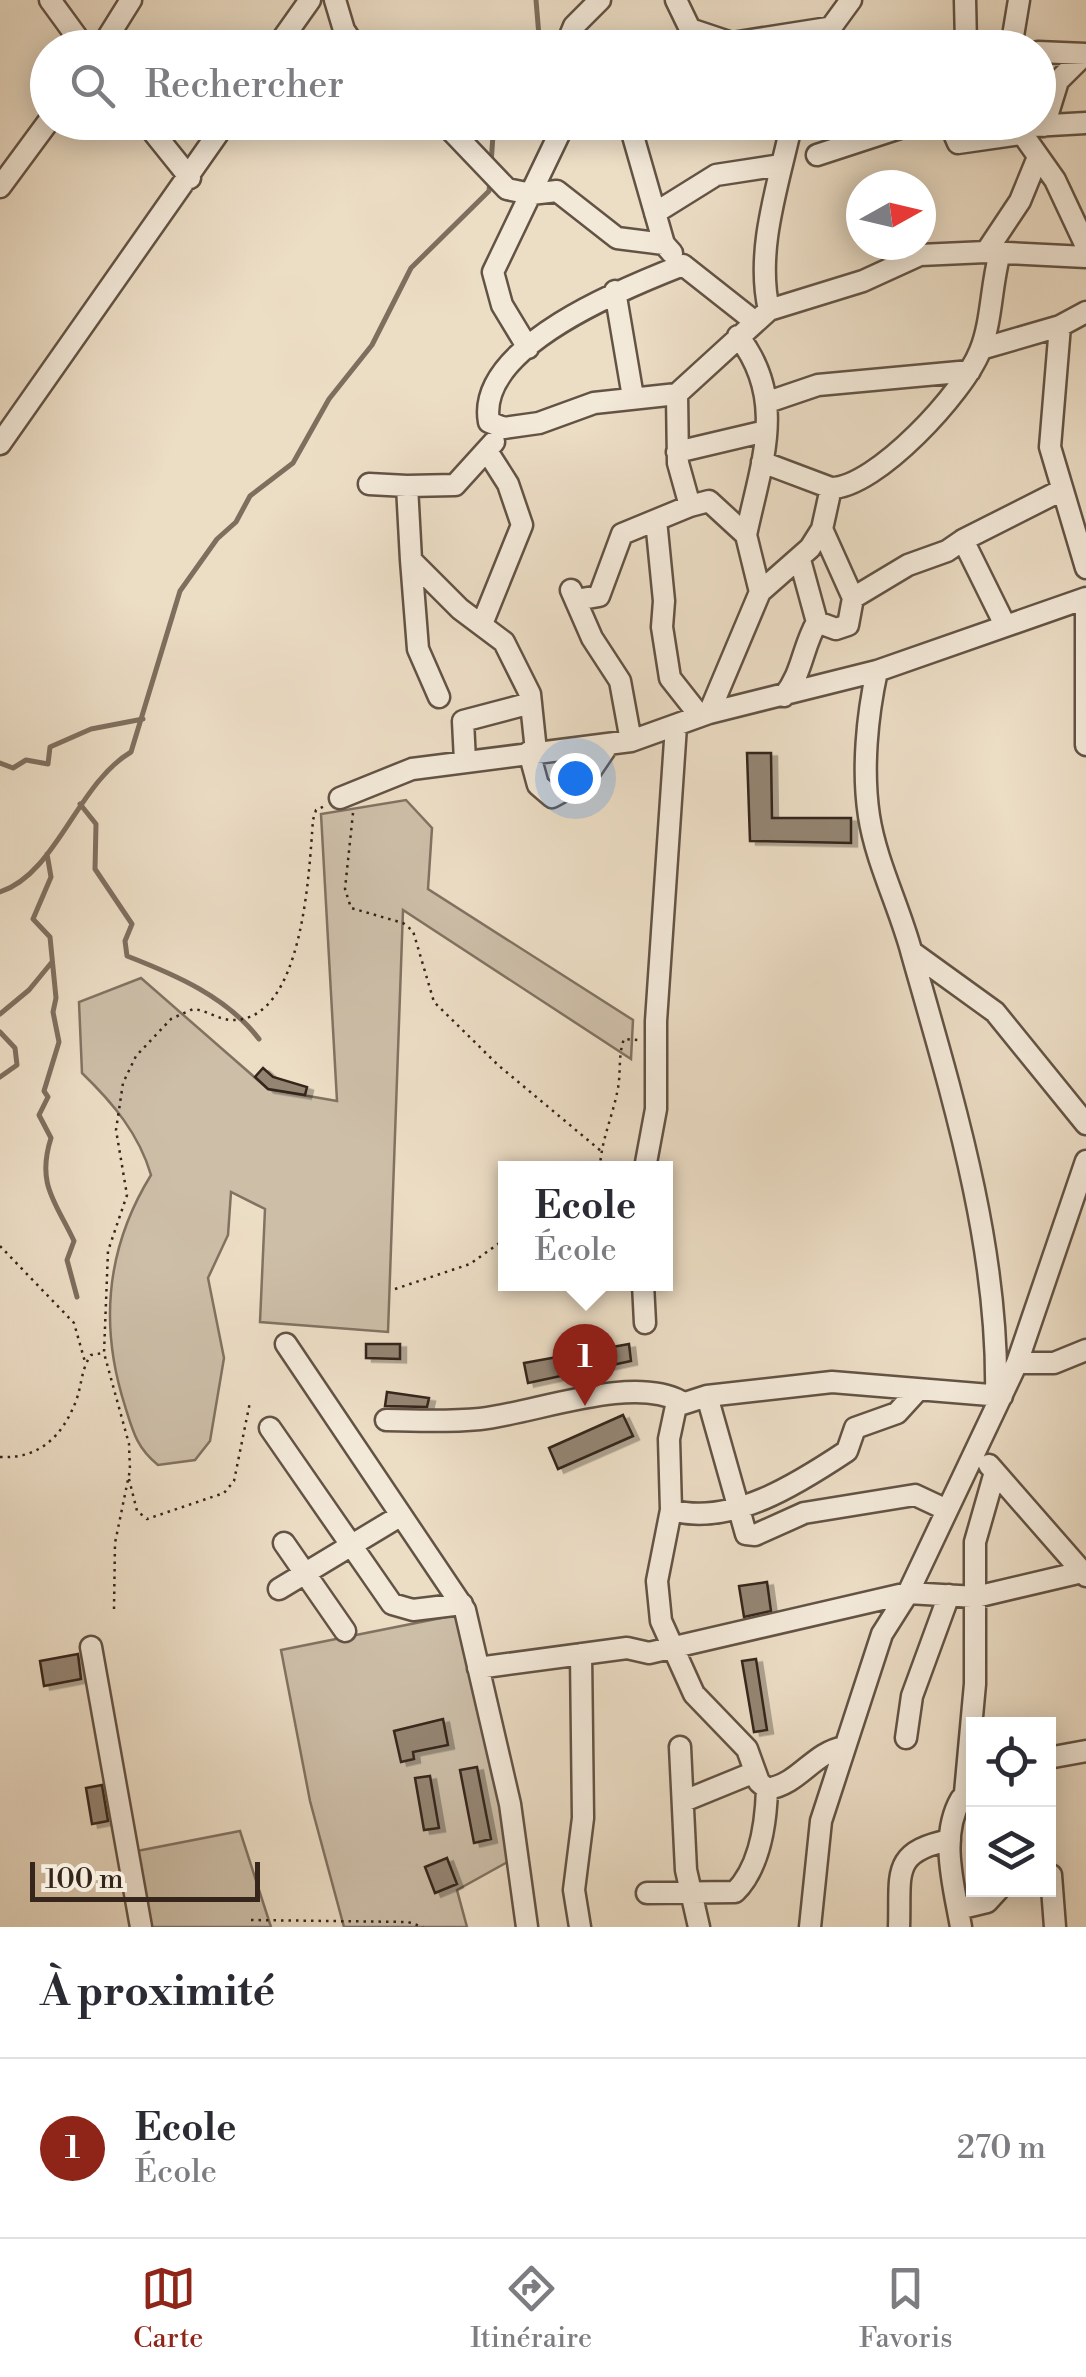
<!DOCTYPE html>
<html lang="fr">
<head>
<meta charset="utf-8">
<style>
	body { margin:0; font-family:"Libre Bodoni",serif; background:#f2f2f3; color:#2b2b33 }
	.controls { position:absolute; right:30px; bottom:30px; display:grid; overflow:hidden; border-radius:0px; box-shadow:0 5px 25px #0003 }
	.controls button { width:90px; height:90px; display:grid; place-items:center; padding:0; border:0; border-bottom:2px solid #e1e1e2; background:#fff; color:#2b2b33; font:50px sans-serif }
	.compass { position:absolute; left:846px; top:170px; width:90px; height:90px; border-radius:50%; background:#fff; box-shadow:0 5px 25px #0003; rotate:82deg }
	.scale { position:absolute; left:30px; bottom:25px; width:230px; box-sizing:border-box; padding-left:10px; border:5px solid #35251a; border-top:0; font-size:28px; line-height:35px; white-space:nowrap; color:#35251a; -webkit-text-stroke:8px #f3e9d9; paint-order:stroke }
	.you { position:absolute; left:575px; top:778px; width:35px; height:35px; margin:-25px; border:8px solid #fff; border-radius:50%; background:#1a73e8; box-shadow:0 0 0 15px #1a73e833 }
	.badge { display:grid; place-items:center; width:65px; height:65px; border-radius:50%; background:#8f2418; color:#fff; font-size:32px; font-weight:700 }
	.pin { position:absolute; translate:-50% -82px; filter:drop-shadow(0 2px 5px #0008) }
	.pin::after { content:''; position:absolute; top:52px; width:35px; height:30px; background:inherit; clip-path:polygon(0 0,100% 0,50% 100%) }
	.popup { position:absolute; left:498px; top:1161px; width:175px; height:130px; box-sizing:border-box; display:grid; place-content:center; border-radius:0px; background:#fff; filter:drop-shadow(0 2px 8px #0005); font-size:32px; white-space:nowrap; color:#7c7c81 }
	.popup b { font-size:38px; color:#2b2b33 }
	.popup::after { content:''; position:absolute; left:50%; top:100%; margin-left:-20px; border:20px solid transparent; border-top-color:#fff }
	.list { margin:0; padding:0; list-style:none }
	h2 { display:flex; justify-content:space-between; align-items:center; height:130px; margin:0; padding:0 40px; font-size:42px }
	h2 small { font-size:32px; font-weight:400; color:#7c7c81 }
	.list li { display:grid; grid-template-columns:65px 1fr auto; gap:30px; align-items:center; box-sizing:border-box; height:180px; padding:0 40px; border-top:2px solid #e1e1e2 }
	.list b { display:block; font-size:38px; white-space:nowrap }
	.list p { margin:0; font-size:32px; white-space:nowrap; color:#7c7c81 }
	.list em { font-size:32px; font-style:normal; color:#7c7c81 }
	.icon { flex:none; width:55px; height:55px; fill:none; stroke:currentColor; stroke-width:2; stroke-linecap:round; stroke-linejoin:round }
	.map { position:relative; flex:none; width:1086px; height:1927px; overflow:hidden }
	.search { position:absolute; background:#fff; box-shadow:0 5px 25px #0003; left:30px; right:30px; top:30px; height:110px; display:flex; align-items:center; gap:25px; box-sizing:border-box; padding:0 35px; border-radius:55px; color:#7c7c81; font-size:38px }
	.sheet { height:310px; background:#fff }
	nav { display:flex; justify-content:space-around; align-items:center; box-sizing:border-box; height:140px; border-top:2px solid #e1e1e2; background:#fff; font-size:28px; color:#7c7c81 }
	nav a { display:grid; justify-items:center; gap:5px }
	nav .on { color:#8f2418 }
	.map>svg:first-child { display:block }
</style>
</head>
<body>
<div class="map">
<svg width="1086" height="1927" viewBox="0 0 1086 1927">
	<defs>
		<filter id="shadow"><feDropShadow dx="6" dy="3.5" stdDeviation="0" flood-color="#0004"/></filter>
	</defs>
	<rect width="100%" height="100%" fill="#ecddc5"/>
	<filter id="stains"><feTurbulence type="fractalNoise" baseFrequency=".002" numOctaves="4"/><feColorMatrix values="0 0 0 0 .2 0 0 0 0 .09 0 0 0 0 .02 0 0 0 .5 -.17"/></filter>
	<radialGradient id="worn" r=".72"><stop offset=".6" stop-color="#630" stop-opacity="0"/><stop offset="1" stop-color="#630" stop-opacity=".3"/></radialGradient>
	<path fill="#cdbea8" stroke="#817261" stroke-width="2.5" d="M406 800 432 828 428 889 633 1020 631 1059 403 910 388 1332 260 1322 265 1209 231 1192 228 1235 208 1278 224 1358 210 1441 195 1460 158 1465C137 1448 133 1432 125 1406 99 1325 106 1248 151 1175 139 1134 113 1103 82 1073L79 1002 141 978 268 1089 337 1101 321 814Z
		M461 1614 513 1859 457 1890 467 1927H344L310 1801 281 1650Z
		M240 1831 271 1927H150L137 1851Z"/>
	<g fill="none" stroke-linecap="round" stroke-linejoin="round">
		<path stroke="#7e6e5e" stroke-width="5" d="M536 0 540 48
			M491 164 493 135 500 122
			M0 763 13 768 26 760 48 764 50 747 91 729 143 719
			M80 804 96 824 95 869 132 924 125 941 127 956C176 975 227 997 259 1039
			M47 854 51 877 33 919 50 937 56 998 53 1012 59 1042 44 1091 48 1097 39 1115 51 1138C36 1185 56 1202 74 1241L67 1260 77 1297
			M0 892C57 873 77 784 131 752L180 591 217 539 236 522 250 496 293 463 329 399 372 345 411 268 489 191 490 180
			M0 1014 29 990 52 962
			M0 1032 15 1048 17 1065 0 1077"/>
	</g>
	<path fill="#948573" stroke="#35251a" stroke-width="2.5" filter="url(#shadow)" d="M747 753H771L772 818H851V843L750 841Z
		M263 1068 273 1077 307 1087 305 1095 268 1089 255 1077Z
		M366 1344H400V1359L366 1358Z
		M629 1344 631 1361 528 1383 524 1363Z
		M387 1392 429 1398 427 1407 385 1406Z
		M623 1415 633 1436 558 1469 549 1448Z
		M767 1582 771 1611 744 1617 739 1586Z
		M78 1654 81 1679 44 1686 40 1661Z
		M756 1659 767 1730 754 1732 742 1661Z
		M443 1719 448 1745 413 1752 414 1759 401 1762 394 1731Z
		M477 1767 491 1839 474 1843 460 1770Z
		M430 1776 439 1828 424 1830 415 1778Z
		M102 1785 108 1821 92 1824 86 1788Z
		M447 1858 457 1884 435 1893 425 1867Z"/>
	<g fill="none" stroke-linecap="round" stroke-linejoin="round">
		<defs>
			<path id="minor" d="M50 0 85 48
				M335 0 344 30 356 48
				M676 0 690 29 732 43 828 28
				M965 0 966 44 975 48
				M101 48 131 0
				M276 48 310 0
				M565 48 574 26 600 0
				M816 48 851 0
				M1011 48 1019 0
				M1038 52 1086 54
				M145 122 190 178
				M443 122 507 189 531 194 557 191 617 238 664 244
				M629 122 664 244 672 253
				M949 122 958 143 1020 134
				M1014 122 1055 180 1086 246
				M1033 126 1086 123
				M1044 126 1058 81 1085 54
				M817 155 918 122
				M0 187 48 122
				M655 213 716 175 781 165
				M986 252 1020 201 1038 157
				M615 291 633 397
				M769 310C755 249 779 183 792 122
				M754 321 683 265C629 286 475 346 489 422L504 428 539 423 594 403 677 394 769 310 863 281 920 255 986 252 1086 257
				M1060 326 1050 447 1086 568
				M738 336C788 400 761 463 746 535
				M528 348 502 305 493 272 565 122
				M981 349 1060 326 1086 312
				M677 394 678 463 690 506 709 501 746 535 760 592
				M768 402 818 385 970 371
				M0 444 226 122
				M677 452 766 431
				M762 462 831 488
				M369 484 407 486 411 560 460 609 504 642 530 694 536 751
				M407 486 455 485 494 442
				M690 506 656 520 664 601 662 627 670 678 700 716
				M822 529 853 598 908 565 947 551 963 540
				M411 560 418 649 439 697
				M571 590 592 638 620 681 631 741
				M1086 598V745
				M576 600 599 596 622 534 656 520
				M817 622 836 629 848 625 853 598
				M482 624 522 525 508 484 487 451
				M1005 625 963 540 1062 490
				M877 671C867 716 862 770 869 816 876 862 900 908 912 954 952 1095 999 1246 996 1394
				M784 696C803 672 802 648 817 622L800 560
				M709 713 877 671 1086 598
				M529 752 538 785 552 797 585 779 608 745
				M465 761 463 721 531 703
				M340 798 412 769 631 741 709 713 760 592 810 548 822 529 831 488C876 488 964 392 980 351 992 322 991 284 1000 253
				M912 952 995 1012 1086 1124
				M645 1168 656 1109V1021L676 726
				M643 1284 645 1323
				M286 1344 465 1610 510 1804 527 1927
				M1017 1363H1054L1086 1350
				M707 1396 746 1534 755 1535 804 1513 915 1495 947 1510
				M386 1420C418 1421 449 1422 480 1419 535 1413 630 1375 680 1401
				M270 1428 392 1604 413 1610 462 1604
				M989 1465 1086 1576
				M671 1510C731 1527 799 1483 847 1451L855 1428 897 1413 918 1390
				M284 1543 345 1631
				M279 1589 400 1516
				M91 1647 141 1927
				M478 1668 627 1648 649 1653 908 1593 976 1597 1082 1572
				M906 1738 912 1696 949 1595
				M680 1747 686 1870 699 1927
				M1048 1758 1086 1751
				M767 1789C800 1784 812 1753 844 1747
				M965 1793 975 1684V1542L995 1472
				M684 1801 755 1772
				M1051 1875 1055 1927
				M647 1893 735 1892C760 1867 766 1823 767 1789L759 1782 747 1749 694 1694 661 1621 657 1581 671 1510 669 1439 676 1406 707 1396 832 1382 1002 1396
				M958 1909 987 1902 998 1890
				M580 1927 574 1890 583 1818 581 1654
				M810 1927 821 1821 882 1634 908 1593 1017 1363 1086 1161
				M899 1927C901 1874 890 1852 950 1840
				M961 1927C954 1886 939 1837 961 1799L974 1791"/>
		</defs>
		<use href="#minor" stroke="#635345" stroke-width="25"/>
		<path stroke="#35251a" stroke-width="2.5" stroke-dasharray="2.5 5" stroke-linecap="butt" d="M353 813 345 889 351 908 403 923 413 931 434 1002 498 1065 601 1151
			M600 1168C601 1140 613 1116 618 1088 621 1072 618 1055 624 1039L639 1040
			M0 1246 74 1323 85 1362
			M395 1289 470 1264 505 1239
			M0 1457C39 1459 62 1437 76 1401 82 1385 81 1369 91 1355L103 1353
			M129 1479 137 1511 147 1519 224 1493 234 1481 250 1402
			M114 1609 115 1543 130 1470 129 1444 104 1353 108 1251 127 1195 116 1130 123 1083 136 1056 171 1019 193 1009C206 1010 218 1019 230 1020 304 1024 309 870 313 820L316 810 325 806
			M251 1920 408 1922 423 1927"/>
		<use href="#minor" stroke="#f3e9d9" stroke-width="20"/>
	</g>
	<rect width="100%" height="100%" filter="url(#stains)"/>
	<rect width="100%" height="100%" fill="url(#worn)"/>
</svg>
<div class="controls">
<button><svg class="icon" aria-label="locate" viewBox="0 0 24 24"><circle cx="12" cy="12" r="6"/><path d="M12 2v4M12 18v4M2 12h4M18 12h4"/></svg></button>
<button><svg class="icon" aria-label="layers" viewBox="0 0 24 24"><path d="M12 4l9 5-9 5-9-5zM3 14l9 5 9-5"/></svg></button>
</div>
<svg class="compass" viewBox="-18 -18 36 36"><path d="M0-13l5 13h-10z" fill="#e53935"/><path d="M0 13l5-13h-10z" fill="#7c7c81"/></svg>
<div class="scale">100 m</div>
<div class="you"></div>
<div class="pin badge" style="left:585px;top:1406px">1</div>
<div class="popup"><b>Ecole</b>École</div>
<div class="search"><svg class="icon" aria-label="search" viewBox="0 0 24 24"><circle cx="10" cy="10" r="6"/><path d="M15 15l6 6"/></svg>Rechercher</div>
</div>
<section class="sheet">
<h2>À proximité<small></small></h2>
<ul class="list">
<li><span class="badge">1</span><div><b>Ecole</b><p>École</p></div><em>270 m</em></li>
</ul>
</section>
<nav>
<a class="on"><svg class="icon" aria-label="map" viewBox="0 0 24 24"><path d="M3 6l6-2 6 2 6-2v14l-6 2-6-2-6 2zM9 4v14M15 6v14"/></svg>Carte</a>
<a><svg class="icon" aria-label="directions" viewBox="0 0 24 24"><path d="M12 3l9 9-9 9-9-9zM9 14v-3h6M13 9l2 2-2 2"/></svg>Itinéraire</a>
<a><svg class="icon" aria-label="saved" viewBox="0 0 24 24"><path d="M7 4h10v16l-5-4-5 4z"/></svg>Favoris</a>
</nav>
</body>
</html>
